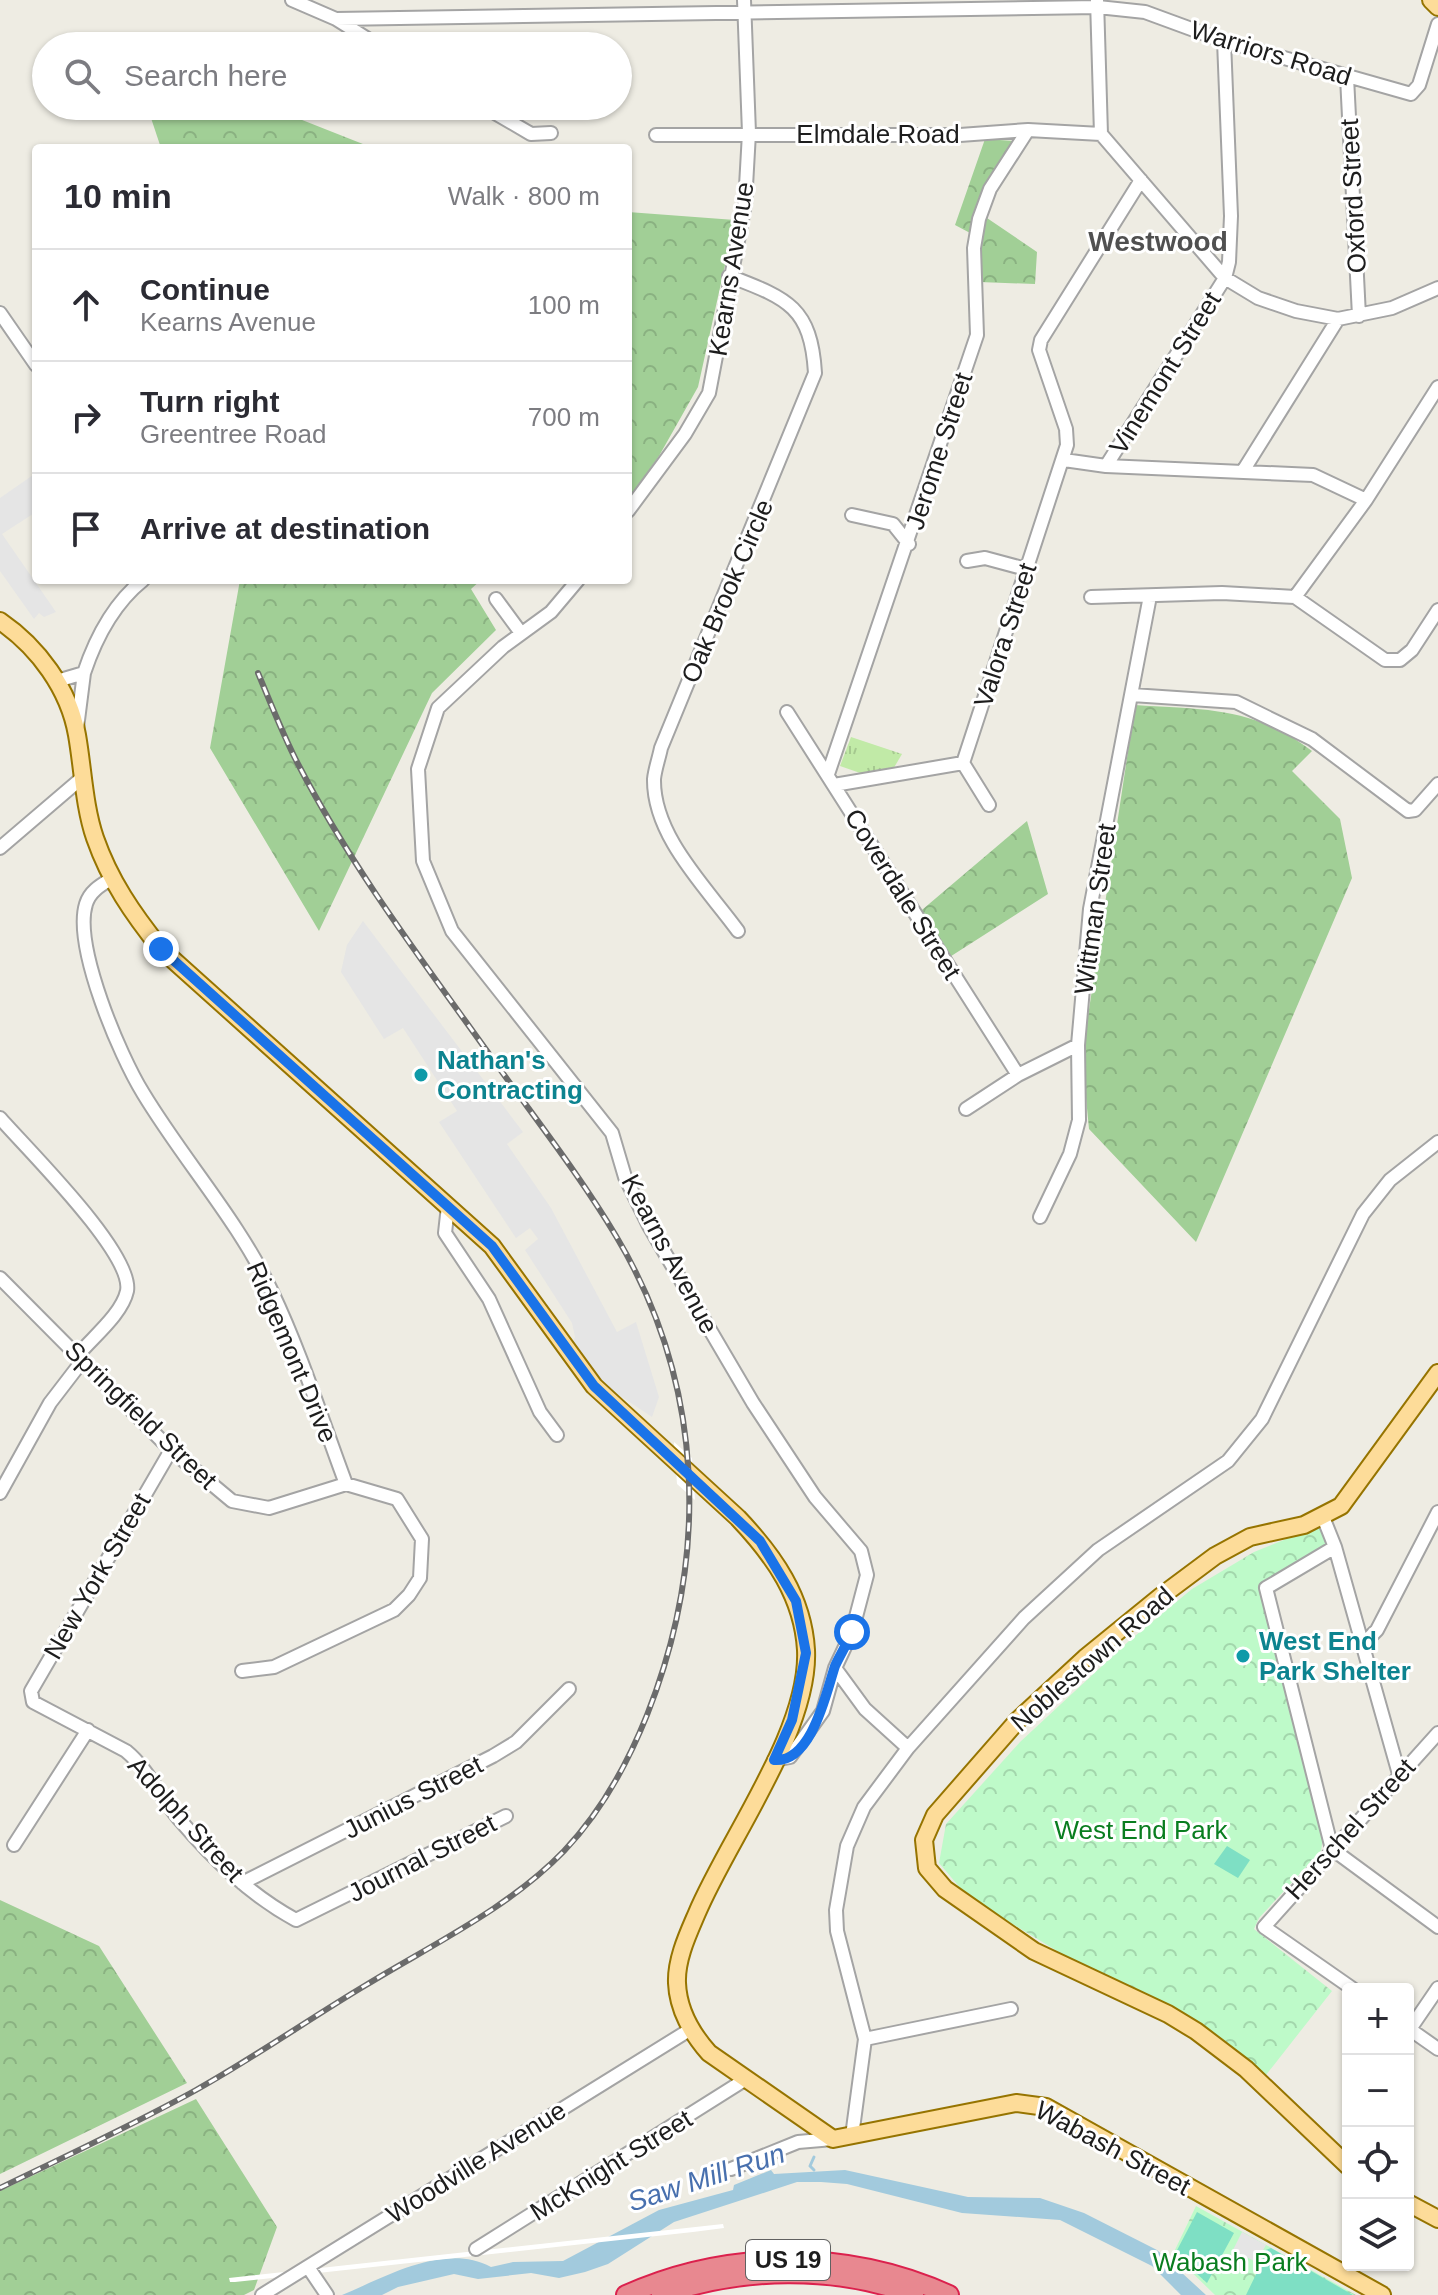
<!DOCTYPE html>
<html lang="en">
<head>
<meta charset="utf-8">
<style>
	body { margin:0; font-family:Arial,sans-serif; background:#f7f7f7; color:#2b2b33 }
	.controls { position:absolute; right:24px; bottom:24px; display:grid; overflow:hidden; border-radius:8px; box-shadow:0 2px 6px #0004 }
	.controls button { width:72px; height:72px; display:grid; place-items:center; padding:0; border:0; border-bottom:2px solid #e1e1e2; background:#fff; color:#2b2b33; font:40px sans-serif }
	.stop { position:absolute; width:24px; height:24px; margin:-18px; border:6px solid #1a73e8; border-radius:50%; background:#fff }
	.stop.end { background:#1a73e8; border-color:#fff; box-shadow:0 2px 8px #0008 }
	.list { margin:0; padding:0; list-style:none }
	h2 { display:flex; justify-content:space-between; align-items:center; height:104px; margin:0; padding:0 32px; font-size:34px }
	h2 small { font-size:26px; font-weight:400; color:#7c7c81 }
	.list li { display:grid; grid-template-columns:52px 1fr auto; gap:24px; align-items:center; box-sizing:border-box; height:112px; padding:0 32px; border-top:2px solid #e1e1e2 }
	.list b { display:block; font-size:30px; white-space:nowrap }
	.list p { margin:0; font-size:26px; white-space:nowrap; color:#7c7c81 }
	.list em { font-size:26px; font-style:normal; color:#7c7c81 }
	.icon { flex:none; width:44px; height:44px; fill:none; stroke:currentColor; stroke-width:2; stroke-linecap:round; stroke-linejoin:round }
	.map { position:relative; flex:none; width:1438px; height:2295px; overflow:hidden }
	.search { position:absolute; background:#fff; box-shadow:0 2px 6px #0004; left:32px; top:32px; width:600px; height:88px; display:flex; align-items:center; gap:20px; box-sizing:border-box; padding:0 28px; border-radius:44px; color:#7c7c81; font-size:30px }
	.panel { position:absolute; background:#fff; box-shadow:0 2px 6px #0004; left:32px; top:144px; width:600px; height:440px; border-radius:8px }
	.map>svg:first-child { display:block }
</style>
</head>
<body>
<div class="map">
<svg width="1438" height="2295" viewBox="0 0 1438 2295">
	<defs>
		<pattern id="grass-tufts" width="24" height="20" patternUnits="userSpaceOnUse" patternTransform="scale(2)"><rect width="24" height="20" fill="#c1eaa7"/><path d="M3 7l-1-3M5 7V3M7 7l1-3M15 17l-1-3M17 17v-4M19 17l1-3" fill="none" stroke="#a5c88f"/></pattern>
		<pattern id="forest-crowns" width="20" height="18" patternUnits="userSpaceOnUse" patternTransform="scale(2)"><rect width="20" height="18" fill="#a1cf96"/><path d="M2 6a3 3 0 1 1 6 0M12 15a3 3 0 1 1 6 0" fill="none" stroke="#8ab181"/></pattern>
		<pattern id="park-crowns" width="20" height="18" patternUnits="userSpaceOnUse" patternTransform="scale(2)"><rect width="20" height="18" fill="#befac9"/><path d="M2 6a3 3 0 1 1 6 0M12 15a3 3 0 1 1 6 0" fill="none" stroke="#a3d6ac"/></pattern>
	</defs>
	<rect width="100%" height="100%" fill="#eeece3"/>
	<path fill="url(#grass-tufts)" d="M851 737 902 754 892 771 863 774 840 766Z"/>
	<path fill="url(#forest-crowns)" d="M147 106H249L292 116 373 148H161Z
		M985 139 1014 141 972 234 955 225Z
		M628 212 735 220 698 387 659 456 628 500Z
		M984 216 1037 252 1035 284 979 282Z
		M240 580H481L471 589 496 630 432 693 319 931 210 748Z
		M1135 705C1207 710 1251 706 1312 751L1292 771 1340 819 1352 878 1196 1242 1089 1129 1082 1056Z
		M1027 821 1048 894 945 960 916 915Z
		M0 1900 99 1946 187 2083 0 2174Z
		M196 2099 277 2227 254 2290 244 2295H0V2191Z"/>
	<path fill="url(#park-crowns)" d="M1319 1526 1326 1546 1259 1585 1323 1838 1321 1851 1259 1918 1254 1929 1332 1991 1266 2075 1201 2028 1072 1960 968 1897 939 1863 946 1824 1020 1742 1130 1640 1192 1589 1254 1552Z
		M1196 2206 1356 2295H1215L1173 2254Z"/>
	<path fill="#7edfc4" d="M1227 1846 1250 1860 1238 1878 1214 1864Z
		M1197 2212 1234 2233 1207 2283 1175 2254Z
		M1271 2248 1353 2295H1246L1263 2260V2251Z"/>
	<path fill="#e5e5e5" d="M36 473V512L2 534 56 612 44 617 39 613 34 619 0 571V498Z
		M363 921 523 1132 507 1144 551 1208 617 1332 636 1322 659 1397 652 1417 604 1385 583 1364 572 1346 575 1337 572 1323 525 1250 538 1239 530 1228 516 1238 439 1122 457 1111 403 1028 384 1039 341 972 347 945Z
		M1242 2232 1266 2245 1256 2262 1233 2250Z"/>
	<path fill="#a2cadd" d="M771 2170 774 2174 845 2170 968 2197 1040 2198 1084 2213 1157 2250 1206 2295H1181L1152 2266 1060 2220 962 2213 847 2184 821 2182H797L674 2222 608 2264 585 2272 559 2278 531 2273 478 2279 454 2274 398 2287 382 2295H342C386 2277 444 2242 491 2267L513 2262 563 2261 659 2210 733 2190 734 2185Z"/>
	<path fill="#fff" d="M674 1442 692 1458 695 1500 677 1484Z
		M723 2224 724 2228 693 2232 235 2282H230L229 2278Z"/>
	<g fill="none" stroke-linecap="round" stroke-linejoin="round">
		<path stroke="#a2cadd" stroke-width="3" d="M814 2170 810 2166 814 2157"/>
		<defs>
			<path id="minor" d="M292 0 336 19 379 46
				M1097 0 1101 134 1225 278 1258 298 1296 311 1338 319 1392 308 1438 288
				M336 19 1098 7 1145 12 1224 41 1411 94 1419 85 1438 24
				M1347 77 1359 316
				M483 106 531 134 551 133
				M656 135H960L1028 130 1101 134
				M729 276C786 298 811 306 815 373L661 748C659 758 655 769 654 779 653 836 706 887 738 931
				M0 313 36 365
				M1064 460 1106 466 1313 475 1366 500
				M1106 466 1225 278 1229 262 1231 216 1224 41
				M1243 471 1338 319
				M628 511 685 434 709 393 745 204 749 133 744 0
				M852 515 893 524 909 544
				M967 561 985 558 1026 569
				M578 580 551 612 503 647 438 708 418 769 423 861 452 931 612 1133 625 1177 649 1226 753 1403 815 1497 861 1551 867 1575 852 1632 835 1668 823 1711 790 1757 774 1760
				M1091 597 1222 593 1295 597 1385 660H1400L1412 650 1438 610
				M1295 597 1366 500 1438 387
				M496 599 521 633
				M57 681 84 673C96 637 113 604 143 580
				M1132 695 1236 702 1312 739 1408 811 1415 810 1438 784
				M787 712 1018 1075
				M77 728 84 673
				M963 763 1067 445 1066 429 1039 350 1041 340 1141 180
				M963 763 989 805
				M828 774 977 335 974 248 979 219 990 189 1028 130
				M834 785 963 763
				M0 848 83 777
				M111 879C101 885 90 891 86 904 73 946 120 1056 143 1093 184 1161 238 1220 272 1292 301 1353 322 1420 346 1484L397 1499 422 1539 420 1578 409 1595 394 1610 274 1667 242 1671
				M966 1109 1018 1075 1078 1045
				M0 1118C26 1148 134 1254 127 1291 122 1314 93 1337 78 1355
				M448 1206 445 1233 489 1299 540 1412 557 1435
				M1040 1217 1070 1154 1079 1120 1078 1045 1090 909 1150 596
				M0 1278 171 1450 232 1501 269 1508 346 1484
				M171 1450 31 1691 33 1702 126 1751C149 1770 160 1797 179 1819 213 1859 250 1895 296 1920L506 1816
				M0 1493 50 1403 83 1360
				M1323 1517 1335 1547 1399 1774
				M1335 1547 1266 1588 1332 1849 1438 1927
				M1361 1646 1377 1630 1438 1512
				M835 1668 865 1709 908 1748
				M14 1845 88 1730
				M242 1883 493 1756 516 1742 569 1689
				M1353 1989 1264 1927 1438 1733
				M1408 2028 1438 2049
				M1410 2029 1438 1988
				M865 2039 1011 2009
				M852 2136 865 2039 837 1931 836 1910 847 1846 864 1807 908 1748 1024 1618 1098 1550 1228 1461 1262 1419 1363 1214 1390 1180 1438 1142
				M731 2169 798 2142 833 2139
				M476 2249 746 2079
				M308 2267 327 2295
				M262 2295 691 2029"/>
			<path id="major" d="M1431 0 1438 7
				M0 621C38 647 69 689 77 735 83 769 84 806 95 838 110 881 133 914 161 949L492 1246 594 1386 738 1518C774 1556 803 1597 806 1650 810 1730 728 1839 697 1913 688 1934 676 1959 677 1983 678 2009 692 2034 709 2053L833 2139 1016 2103 1046 2107 1382 2295
				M1348 2166 1246 2069 1196 2031 1168 2014 1034 1951 945 1889 927 1868 924 1840 935 1815 1018 1720 1085 1658 1160 1597 1215 1556 1250 1537 1304 1525 1341 1506 1438 1373
				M1408 2203 1438 2219"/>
			<path id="highway" d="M626 2295C728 2249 848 2249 949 2295
				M661 2295C741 2267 835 2265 914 2295"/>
		</defs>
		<use href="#minor" stroke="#a4a4a4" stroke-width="16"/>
		<use href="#major" stroke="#967400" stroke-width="20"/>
		<use href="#highway" stroke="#db214d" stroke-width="22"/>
		<use href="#minor" stroke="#fff" stroke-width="12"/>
		<use href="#major" stroke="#fddc99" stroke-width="16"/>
		<use href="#highway" stroke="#e88890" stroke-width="18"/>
		<defs>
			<path id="rail" d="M0 2188C66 2156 133 2125 196 2090 255 2057 309 2019 366 1985 433 1944 509 1908 564 1851 601 1812 627 1765 647 1715 710 1556 705 1385 616 1236 582 1179 541 1126 502 1072 431 972 355 874 298 764 283 735 271 704 258 673"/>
		</defs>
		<use href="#rail" stroke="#6b6b6b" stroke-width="6"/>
		<use href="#rail" stroke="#fff" stroke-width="3" stroke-dasharray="9" stroke-linecap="butt"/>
	</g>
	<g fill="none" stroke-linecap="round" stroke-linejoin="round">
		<path stroke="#1a73e8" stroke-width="10" d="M161 949 492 1246 594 1386 760 1541 796 1601 806 1653 792 1720 774 1760C812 1763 826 1693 835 1666 840 1655 847 1644 852 1632"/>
	</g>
	<g fill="#0f9aa8" stroke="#fff" stroke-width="3">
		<circle cx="421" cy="1075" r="8"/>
		<circle cx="1243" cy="1656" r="8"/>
	</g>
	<g text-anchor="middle" stroke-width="6" stroke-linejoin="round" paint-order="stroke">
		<rect fill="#fff" stroke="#616161" stroke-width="2" x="746" y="2240" width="84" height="40" rx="6"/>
		<g font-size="24" font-weight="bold" fill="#1d1d1d">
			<text x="788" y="2268">US 19</text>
		</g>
		<g font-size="26" fill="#1d1d1d" stroke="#fff">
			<text transform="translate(1271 53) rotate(17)" y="9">Warriors Road</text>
			<text x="878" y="143">Elmdale Road</text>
			<text transform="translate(1353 196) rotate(-93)" y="9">Oxford Street</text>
			<text transform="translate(731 269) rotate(-81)" y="9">Kearns Avenue</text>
			<text transform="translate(1165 373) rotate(-58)" y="9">Vinemont Street</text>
			<text transform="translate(939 451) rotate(-72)" y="9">Jerome Street</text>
			<text transform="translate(727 591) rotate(-67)" y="9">Oak Brook Circle</text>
			<text transform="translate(1005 635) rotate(-72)" y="9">Valora Street</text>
			<text transform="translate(903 894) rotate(58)" y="9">Coverdale Street</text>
			<text transform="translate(1095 909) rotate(-82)" y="9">Wittman Street</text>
			<text transform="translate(670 1254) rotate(62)" y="9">Kearns Avenue</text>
			<text transform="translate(292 1352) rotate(67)" y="9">Ridgemont Drive</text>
			<text transform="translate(141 1415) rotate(44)" y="9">Springfield Street</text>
			<text transform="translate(97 1576) rotate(-60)" y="9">New York Street</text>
			<text transform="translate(1092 1659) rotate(-41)" y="9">Noblestown Road</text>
			<text transform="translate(413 1797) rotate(-27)" y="9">Junius Street</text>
			<text transform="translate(186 1819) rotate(48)" y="9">Adolph Street</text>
			<text transform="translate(1350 1829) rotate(-48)" y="9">Herschel Street</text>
			<text transform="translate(422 1858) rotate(-27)" y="9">Journal Street</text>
			<text transform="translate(1113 2148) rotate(28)" y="9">Wabash Street</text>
			<text transform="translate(476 2162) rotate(-32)" y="9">Woodville Avenue</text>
			<text transform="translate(611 2165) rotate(-32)" y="9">McKnight Street</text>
		</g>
		<g font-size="26" font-weight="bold" fill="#0d838f" stroke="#fff" text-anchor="start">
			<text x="437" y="1069">Nathan's<tspan x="437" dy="30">Contracting</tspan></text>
			<text x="1259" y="1650">West End<tspan x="1259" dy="30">Park Shelter</tspan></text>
		</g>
		<g font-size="26" fill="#097d1f" stroke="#fff">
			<text x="1141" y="1839">West End Park</text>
			<text x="1230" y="2271">Wabash Park</text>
		</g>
		<g font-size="28" font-weight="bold" fill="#505050" stroke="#fff">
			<text x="1158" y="251">Westwood</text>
		</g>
		<g font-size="28" font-style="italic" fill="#4870ae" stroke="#fff">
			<text transform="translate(706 2177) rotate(-18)" y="10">Saw Mill Run</text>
		</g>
	</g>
</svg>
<div class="controls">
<button>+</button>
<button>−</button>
<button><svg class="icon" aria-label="locate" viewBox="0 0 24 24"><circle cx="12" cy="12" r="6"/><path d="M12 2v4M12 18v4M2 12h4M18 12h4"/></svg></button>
<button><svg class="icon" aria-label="layers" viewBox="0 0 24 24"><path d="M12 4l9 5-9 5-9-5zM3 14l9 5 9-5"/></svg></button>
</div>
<div class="stop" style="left:852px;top:1632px"></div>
<div class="stop end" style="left:161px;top:949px"></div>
<div class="search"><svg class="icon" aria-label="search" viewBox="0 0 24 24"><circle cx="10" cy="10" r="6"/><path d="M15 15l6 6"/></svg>Search here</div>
<section class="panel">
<h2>10 min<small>Walk · 800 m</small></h2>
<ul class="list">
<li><svg class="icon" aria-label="ahead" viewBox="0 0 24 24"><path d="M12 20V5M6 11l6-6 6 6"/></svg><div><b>Continue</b><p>Kearns Avenue</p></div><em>100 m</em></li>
<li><svg class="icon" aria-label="right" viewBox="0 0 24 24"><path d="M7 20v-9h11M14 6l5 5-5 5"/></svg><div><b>Turn right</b><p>Greentree Road</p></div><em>700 m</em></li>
<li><svg class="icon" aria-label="arrive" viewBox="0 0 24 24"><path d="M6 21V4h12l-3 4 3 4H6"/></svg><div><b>Arrive at destination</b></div></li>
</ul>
</section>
</div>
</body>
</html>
